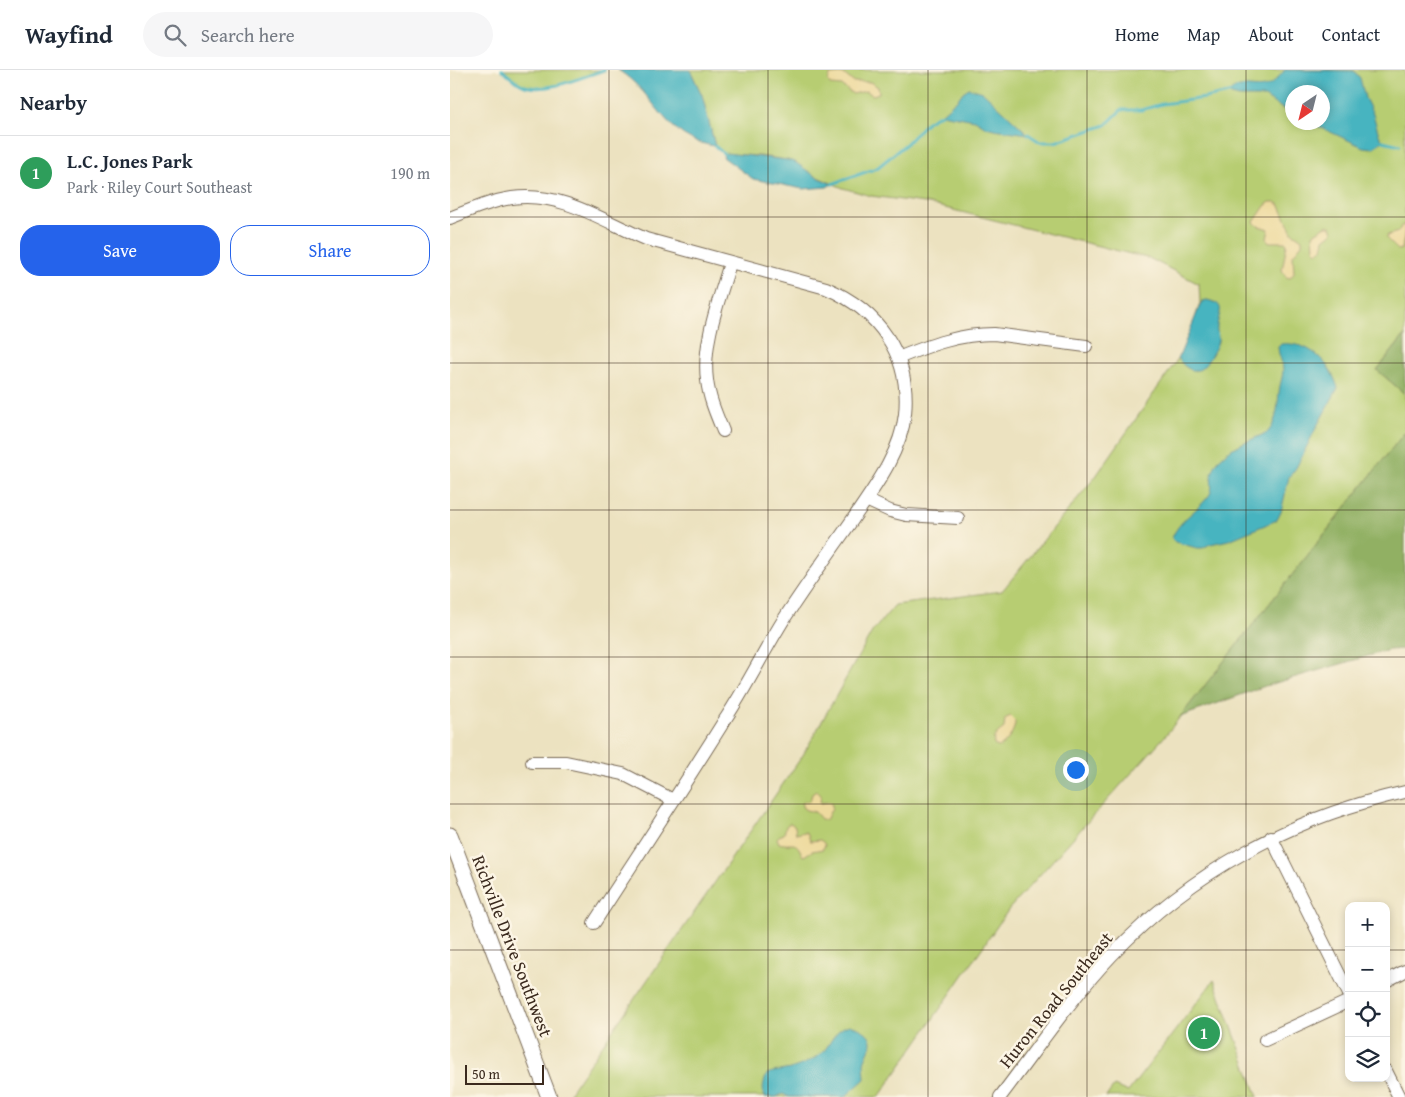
<!DOCTYPE html>
<html lang="en">
<head>
<meta charset="utf-8">
<style>
	body { margin:0; font-family:"Gentium Book Plus",serif; background:#f6f6f7; color:#1f2937 }
	.controls { position:absolute; right:15px; bottom:15px; display:grid; overflow:hidden; border-radius:10px; box-shadow:0 2px 8px #0003 }
	.controls button { width:45px; height:45px; display:grid; place-items:center; padding:0; border:0; border-bottom:1px solid #e0e1e3; background:#fff; color:#1f2937; font:25px sans-serif }
	.compass { position:absolute; left:835px; top:15px; width:45px; height:45px; border-radius:50%; background:#fff; box-shadow:0 2px 8px #0003; rotate:215deg }
	.scale { position:absolute; left:15px; bottom:12px; width:79px; box-sizing:border-box; padding-left:5px; border:2px solid #3b2a1e; border-top:0; font-size:14px; line-height:18px; white-space:nowrap; color:#3b2a1e; -webkit-text-stroke:4px #fcf5e5; paint-order:stroke }
	.you { position:absolute; left:625px; top:699px; width:18px; height:18px; margin:-12px; border:4px solid #fff; border-radius:50%; background:#1a73e8; box-shadow:0 0 0 8px #1a73e833 }
	.badge { display:grid; place-items:center; width:32px; height:32px; border-radius:50%; background:#2563eb; color:#fff; font-size:16px; font-weight:700 }
	.pin { position:absolute; translate:-50% -50%; border:2px solid #fff; box-shadow:0 1px 5px #0006 }
	.list { margin:0; padding:0; list-style:none }
	h2 { display:flex; justify-content:space-between; align-items:center; height:65px; margin:0; padding:0 20px; font-size:21px }
	h2 small { font-size:16px; font-weight:400; color:#747a83 }
	.list li { display:grid; grid-template-columns:32px 1fr auto; gap:15px; align-items:center; box-sizing:border-box; height:75px; padding:0 20px; border-top:1px solid #e0e1e3 }
	.list b { display:block; font-size:19px; white-space:nowrap }
	.list p { margin:0; font-size:16px; white-space:nowrap; color:#747a83 }
	.list em { font-size:16px; font-style:normal; color:#747a83 }
	.actions { display:flex; gap:10px; padding:15px 20px }
	.actions a { flex:1; padding:11px 0; border:1px solid #2563eb; border-radius:20px; text-align:center; font-size:18px; color:#2563eb }
	.actions .main { background:#2563eb; color:#fff }
	.icon { flex:none; width:28px; height:28px; fill:none; stroke:currentColor; stroke-width:2; stroke-linecap:round; stroke-linejoin:round }
	.map { position:relative; flex:none; width:955px; height:1027px; overflow:hidden }
	header { display:flex; align-items:center; gap:30px; box-sizing:border-box; height:70px; padding:0 25px; background:#fff; border-bottom:1px solid #e0e1e3 }
	header strong { font-size:24px }
	nav { display:flex; gap:28px; margin-inline-start:auto; font-size:18px }
	.search { width:350px; height:45px; background:#f6f6f7; display:flex; align-items:center; gap:12px; box-sizing:border-box; padding:0 18px; border-radius:28px; color:#747a83; font-size:19px }
	main { display:flex }
	aside { flex:1; background:#fff }
	.map>svg:first-child { display:block }
</style>
</head>
<body>
<header>
<strong>Wayfind</strong>
<div class="search"><svg class="icon" aria-label="search" viewBox="0 0 24 24"><circle cx="10" cy="10" r="6"/><path d="M15 15l6 6"/></svg>Search here</div>
<nav><a>Home</a><a>Map</a><a>About</a><a>Contact</a></nav>
</header>
<main>
<aside>
<h2>Nearby<small></small></h2>
<ul class="list">
<li><span class="badge" style="background:#2e9e5b">1</span><div><b>L.C. Jones Park</b><p>Park · Riley Court Southeast</p></div><em>190 m</em></li>
</ul>
<div class="actions"><a class="main">Save</a><a>Share</a></div>
</aside>
<div class="map">
<svg width="955" height="1027" viewBox="0 0 955 1027">
	<rect width="100%" height="100%" fill="#fcf5e5"/>
	<filter id="ink" filterUnits="userSpaceOnUse"><feTurbulence type="fractalNoise" baseFrequency=".02" numOctaves="2"/><feDisplacementMap in="SourceGraphic" scale="10" xChannelSelector="R" yChannelSelector="G"/><feConvolveMatrix kernelMatrix="1 2 1 2 8 2 1 2 1" color-interpolation-filters="sRGB"/></filter>
	<filter id="wash" filterUnits="userSpaceOnUse"><feTurbulence type="fractalNoise" baseFrequency=".0096" numOctaves="4" result="noise"/><feDisplacementMap in="SourceGraphic" scale="20" xChannelSelector="R" yChannelSelector="G"/><feGaussianBlur stdDeviation="1.12" result="paint"/><feColorMatrix in="noise" values="0 0 0 0 0 0 0 0 0 0 0 0 0 0 0 0 0 1.4 0 .05"/><feComposite in="paint" operator="in"/></filter>
	<g filter="url(#wash)">
		<rect width="100%" height="100%" fill="#ece2c0"/>
		<path fill="#b7cd72" stroke="#797c48" fill-rule="evenodd" d="M52 0H154C132 7 98 23 75 16 66 13 59 6 52 0Z
			M240 0H955V265L927 300 955 324V362L715 666 559 839 429 1027H122L120 1022 353 685 422 562 445 535 552 521 646 406 730 286 742 258 750 233 749 214 701 189 475 133 421 126 393 118 365 106 337 90 310 86 274 84 265 76 252 25ZM842 22H872V52H842Z
			M764 910 808 1027H656L664 1016 678 1022Z"/>
		<path fill="#91b064" stroke="#666d41" d="M955 265V324L927 300Z
			M955 362V579L939 580 815 616 730 647Z"/>
		<path fill="#eeda9e" stroke="#94825e" d="M390 4 395 5 403 12H420L428 17 429 23 423 25 416 21 403 24 392 16 380 15 378 11 380 5Z
			M820 132H825L829 134 842 162 852 169V174L843 185 844 203 840 208 836 207 832 200 837 174 835 172H819L817 169 819 159 808 156 804 152 815 136Z
			M952 155 955 156C955 164 953 171 952 179L948 180 936 168 938 165 948 162Z
			M876 156H881L883 162 874 169 872 179 867 182 864 179 863 164Z
			M560 646 565 651C566 659 556 676 548 677L544 675C542 665 548 663 554 658L555 649Z
			M366 721 371 725 370 733 380 732 382 735V738L376 750 371 749 365 742 356 740 352 737 353 732 360 731 362 724Z
			M340 753 345 756 346 764 355 762 358 764 360 771 370 770 373 772 375 775 373 779 362 781 354 786 352 785C346 768 342 777 329 773L327 768 329 766 334 764 336 756Z"/>
		<path fill="#46b4c0" stroke="#406f6f" d="M168 0H240L252 25 265 76C213 69 208 25 168 0Z
			M835 0 904 1 910 8 915 28 923 44 929 65 933 71 922 78 913 77 861 53 872 52V22H842V44L825 34 815 27H789L781 25 779 23C787 11 806 21 817 16 826 12 829 6 835 0Z
			M519 18 533 22 578 64 544 59 536 57 525 50 491 44 508 29 513 22Z
			M276 83 337 90 345 92 365 106 382 114 377 117 353 119 303 109 273 87 274 84Z
			M757 230C777 234 769 242 767 256 766 262 769 266 768 271 767 277 756 295 752 298 743 305 731 295 728 287L731 282 751 233Z
			M831 274C859 271 880 292 888 318L867 356 846 398 839 407 831 442 827 450 779 470 760 474 753 478H747L725 472 722 468C729 450 747 441 758 427 765 419 759 410 763 401 771 377 797 373 818 362 829 349 827 332 830 316 831 311 833 305 833 300 833 292 828 285 828 277Z
			M399 955C411 958 425 964 420 978 418 983 415 988 414 993 414 998 415 1004 415 1009L395 1027H339L333 1024 326 1027H315C311 1020 314 1011 317 1004 324 1001 332 1001 340 999 350 996 364 990 372 983 382 973 383 960 399 955Z"/>
		<g fill="none" stroke-linecap="round" stroke-linejoin="round">
			<path stroke="#46b4c0" stroke-width="3" d="M52 0C59 6 66 13 75 16 98 23 132 7 154 0
				M578 64 590 72H605L656 55 671 40H691L712 34 755 28 779 23
				M933 71 950 75
				M265 76 274 84
				M382 114 427 98 456 74 478 51 491 44"/>
		</g>
	</g>
	<g filter="url(#ink)">
		<g fill="none" stroke-linecap="round" stroke-linejoin="round">
			<defs>
				<path id="minor" d="M0 148C20 140 41 131 62 128 111 121 153 151 196 169L376 218C428 240 461 285 455 344 451 382 425 417 403 449 380 482 356 515 334 549 314 581 297 616 276 648 233 717 188 785 144 853
					M448 288C480 275 509 264 544 264L636 276
					M273 361C266 344 259 328 257 310 252 273 270 228 280 193
					M416 430 440 441 456 445 508 448
					M82 692H116L173 704 223 730
					M821 767 899 924
					M936 911 955 901
					M815 970 899 931
					M936 1001 949 1027
					M550 1027C586 980 621 928 662 885 742 801 843 747 955 722"/>
				<path id="major" d="M0 765 99 1027"/>
			</defs>
			<use href="#minor" stroke="#796a57" stroke-width="14"/>
			<use href="#major" stroke="#796a57" stroke-width="17"/>
			<use href="#minor" stroke="#fff" stroke-width="12"/>
			<use href="#major" stroke="#fff" stroke-width="15"/>
		</g>
	</g>
	<path fill="none" stroke="#3b2a1e" stroke-width="1" stroke-opacity="0.55" d="M159 0V1027M318 0V1027M478 0V1027M637 0V1027M796 0V1027M0 147H955M0 293H955M0 440H955M0 587H955M0 734H955M0 880H899M936 880H955"/>
	<g text-anchor="middle" stroke-width="5" stroke-linejoin="round" paint-order="stroke">
		<g font-size="18" fill="#3b2a1e" stroke="#fcf5e5">
			<text transform="translate(62 876) rotate(69)" y="6">Richville Drive Southwest</text>
			<text transform="translate(606 930) rotate(-51)" y="6">Huron Road Southeast</text>
		</g>
	</g>
</svg>
<div class="controls">
<button>+</button>
<button>−</button>
<button><svg class="icon" aria-label="locate" viewBox="0 0 24 24"><circle cx="12" cy="12" r="6"/><path d="M12 2v4M12 18v4M2 12h4M18 12h4"/></svg></button>
<button><svg class="icon" aria-label="layers" viewBox="0 0 24 24"><path d="M12 4l9 5-9 5-9-5zM3 14l9 5 9-5"/></svg></button>
</div>
<svg class="compass" viewBox="-18 -18 36 36"><path d="M0-13l5 13h-10z" fill="#e53935"/><path d="M0 13l5-13h-10z" fill="#747a83"/></svg>
<div class="scale">50 m</div>
<div class="you"></div>
<div class="pin badge" style="left:754px;top:963px;background:#2e9e5b">1</div>
</div>
</main>
</body>
</html>
